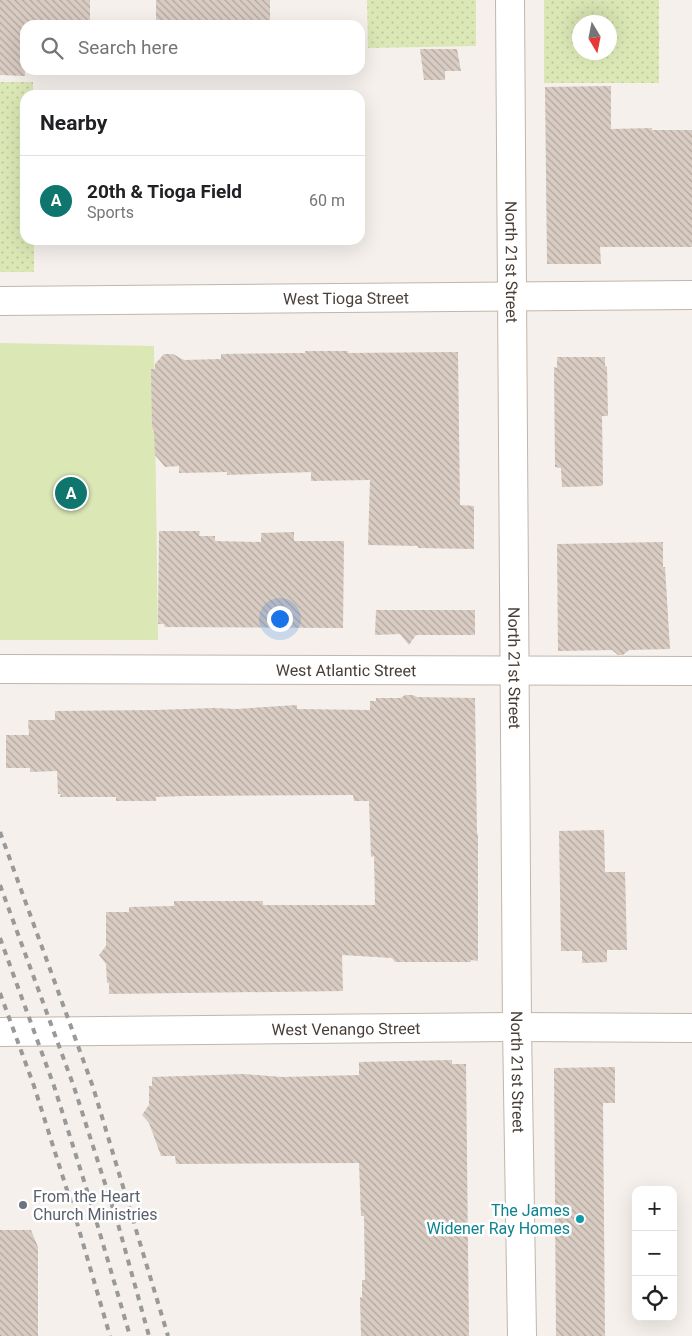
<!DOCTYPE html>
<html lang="en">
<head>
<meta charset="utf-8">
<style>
	body { margin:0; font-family:Roboto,sans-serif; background:#f6f6f6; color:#202124 }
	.controls { position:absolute; right:15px; bottom:15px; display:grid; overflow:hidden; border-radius:10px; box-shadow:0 5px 20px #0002 }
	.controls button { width:45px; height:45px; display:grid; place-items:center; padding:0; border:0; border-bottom:1px solid #e0e0e0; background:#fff; color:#202124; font:25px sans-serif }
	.compass { position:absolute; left:572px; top:15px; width:45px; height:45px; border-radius:50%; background:#fff; box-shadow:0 5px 20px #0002; rotate:170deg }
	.you { position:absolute; left:279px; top:618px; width:18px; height:18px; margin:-12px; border:4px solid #fff; border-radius:50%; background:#1a73e8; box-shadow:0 0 0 8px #1a73e833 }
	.badge { display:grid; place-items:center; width:32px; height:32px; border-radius:50%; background:#0f766e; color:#fff; font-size:16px; font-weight:700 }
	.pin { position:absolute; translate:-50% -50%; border:2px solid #fff; box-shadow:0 1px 5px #0006 }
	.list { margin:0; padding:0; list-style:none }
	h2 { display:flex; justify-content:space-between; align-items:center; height:65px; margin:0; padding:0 20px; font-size:21px }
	h2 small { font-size:16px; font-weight:400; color:#757577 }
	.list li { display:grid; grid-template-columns:32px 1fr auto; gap:15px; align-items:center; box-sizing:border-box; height:90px; padding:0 20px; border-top:1px solid #e0e0e0 }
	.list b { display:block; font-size:19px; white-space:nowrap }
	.list p { margin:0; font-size:16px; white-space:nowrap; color:#757577 }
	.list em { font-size:16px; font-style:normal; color:#757577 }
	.icon { flex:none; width:28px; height:28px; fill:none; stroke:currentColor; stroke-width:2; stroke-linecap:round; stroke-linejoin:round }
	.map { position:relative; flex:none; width:692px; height:1336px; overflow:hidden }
	.search { position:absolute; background:#fff; box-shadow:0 5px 20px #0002; left:20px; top:20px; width:345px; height:55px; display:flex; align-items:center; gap:12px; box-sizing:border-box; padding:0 18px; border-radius:15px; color:#757577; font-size:19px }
	.panel { position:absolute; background:#fff; box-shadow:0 5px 20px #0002; left:20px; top:90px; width:345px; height:155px; border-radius:15px }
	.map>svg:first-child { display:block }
</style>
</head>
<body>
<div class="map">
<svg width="692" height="1336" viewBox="0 0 692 1336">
	<defs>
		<pattern id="grass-dots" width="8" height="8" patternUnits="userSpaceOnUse" patternTransform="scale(1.25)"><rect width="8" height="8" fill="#dbe7b5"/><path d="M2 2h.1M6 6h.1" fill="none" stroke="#bdc79c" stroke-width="1.8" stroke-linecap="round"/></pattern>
		<pattern id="building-back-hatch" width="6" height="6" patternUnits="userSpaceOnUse" patternTransform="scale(1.25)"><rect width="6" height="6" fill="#d9ccc3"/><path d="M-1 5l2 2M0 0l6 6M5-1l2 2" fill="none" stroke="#b2a79f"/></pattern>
	</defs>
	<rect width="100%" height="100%" fill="#f5f0eb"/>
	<path fill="url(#grass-dots)" fill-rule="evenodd" d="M367 0H476V46L368 48Z
		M544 0H659V83H544ZM610 22V52H580V22Z
		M0 82H33V95H25V240H34V272H0Z"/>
	<path fill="#dbe7b5" d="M0 343 154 346 158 640H0Z"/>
	<path fill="url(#building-back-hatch)" d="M0 0H90V25H25V76L0 75Z
		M156 0H270V25H156Z
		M420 49H457L461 71H445V80H424Z
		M611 86V129L652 128V130H692V247H600L601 264H547L545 87Z
		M305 351H348V353L458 352 460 505 474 506V549L418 548V546L368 545 370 480 311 481V472L227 475V472L179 473V466L165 467 155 455 154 431 152 427 151 369H155V364L164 354H173L184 360 221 359V354L305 353Z
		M557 357H605V366L607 367 608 416H602L603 484 602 486 562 487 561 468 555 467 554 367 557 368Z
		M159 531H200L199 536H215V541L261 542V533L294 532V541H344L343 628 165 627 164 624H158Z
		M663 542V567H665L670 649 629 650 623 655H618L612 650 558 651 557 544Z
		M376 610H475V635H416L409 645 400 634 375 635Z
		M405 695H413L417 697 475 698 477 834H478V961L471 960V962H395L392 958 342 955 343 991 109 994V983H107L106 964 99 955 106 946V912H129V907L174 906V901H263V905H375L374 856 371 857 369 801H354L353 795 187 796 156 797V801H116V797H60L61 794H58L57 771 30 772V768H6V735H29L28 720H55V711L155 710 213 708 237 709 297 705V709L370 710V701H376V698H401Z
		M604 830 605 872H625L627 950H607V962L582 963V951H561L559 831Z
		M452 1060V1064H466L469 1336H361L360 1297 362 1298V1280H365L364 1216H361L359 1163 176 1164 175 1156H161L149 1123 142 1115 149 1105V1086H152V1077L243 1074 282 1077 359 1075V1062Z
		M615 1067V1103H603L605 1336H556L554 1068Z
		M0 1230H31L38 1247V1336H0Z"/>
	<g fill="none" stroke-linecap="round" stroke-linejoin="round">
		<defs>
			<g id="minor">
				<path id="s1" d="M510 0 517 1027 522 1336"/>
				<path id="s2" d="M0 301 692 295"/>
				<path id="s3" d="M0 669 692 671"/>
				<path id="s4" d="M0 1032 517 1027 692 1028"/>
			</g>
		</defs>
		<use href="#minor" stroke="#c0b6ad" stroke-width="30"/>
		<use href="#minor" stroke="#fff" stroke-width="28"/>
		<path stroke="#999" stroke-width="4" stroke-dasharray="6 6" stroke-linecap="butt" d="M0 832 93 1087 168 1336
			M0 885 74 1087 118 1224 149 1336
			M0 938 54 1086 91 1203 130 1336
			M0 993 34 1086 73 1209 110 1336"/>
	</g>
	<circle fill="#6b7280" stroke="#fff" stroke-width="2" cx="23" cy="1205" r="5"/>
	<circle fill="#0f9aa8" stroke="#fff" stroke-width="2" cx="580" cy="1219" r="5"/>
	<g text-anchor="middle" stroke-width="5" stroke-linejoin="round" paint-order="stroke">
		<g font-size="16" fill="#493f39" stroke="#fff">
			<text dy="6" stroke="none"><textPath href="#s1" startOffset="262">North 21st Street</textPath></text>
			<text dy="6" stroke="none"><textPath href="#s2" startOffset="346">West Tioga Street</textPath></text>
			<text dy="6" stroke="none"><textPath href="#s1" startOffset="668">North 21st Street</textPath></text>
			<text dy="6" stroke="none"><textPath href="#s3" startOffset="346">West Atlantic Street</textPath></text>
			<text dy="6" stroke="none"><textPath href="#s4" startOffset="346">West Venango Street</textPath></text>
			<text dy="6" stroke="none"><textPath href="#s1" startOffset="1072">North 21st Street</textPath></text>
		</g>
		<g font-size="16" fill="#5b616d" stroke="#fff" text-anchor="start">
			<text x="33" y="1202">From the Heart<tspan x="33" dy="18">Church Ministries</tspan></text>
		</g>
		<g font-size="16" fill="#0d838f" stroke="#fff" text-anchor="end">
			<text x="570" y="1216">The James<tspan x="570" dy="18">Widener Ray Homes</tspan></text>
		</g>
	</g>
</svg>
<div class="controls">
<button>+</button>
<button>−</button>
<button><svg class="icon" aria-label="locate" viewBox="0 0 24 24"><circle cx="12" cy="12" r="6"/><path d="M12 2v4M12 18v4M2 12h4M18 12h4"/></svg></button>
</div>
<svg class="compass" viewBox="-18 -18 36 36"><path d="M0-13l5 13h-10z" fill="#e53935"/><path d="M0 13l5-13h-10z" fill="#757577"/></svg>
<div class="you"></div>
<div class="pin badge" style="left:71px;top:493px">A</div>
<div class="search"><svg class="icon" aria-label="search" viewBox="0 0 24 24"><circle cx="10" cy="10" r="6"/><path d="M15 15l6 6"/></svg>Search here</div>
<section class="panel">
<h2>Nearby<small></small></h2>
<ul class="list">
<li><span class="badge">A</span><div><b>20th &amp; Tioga Field</b><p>Sports</p></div><em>60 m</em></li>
</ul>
</section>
</div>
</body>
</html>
